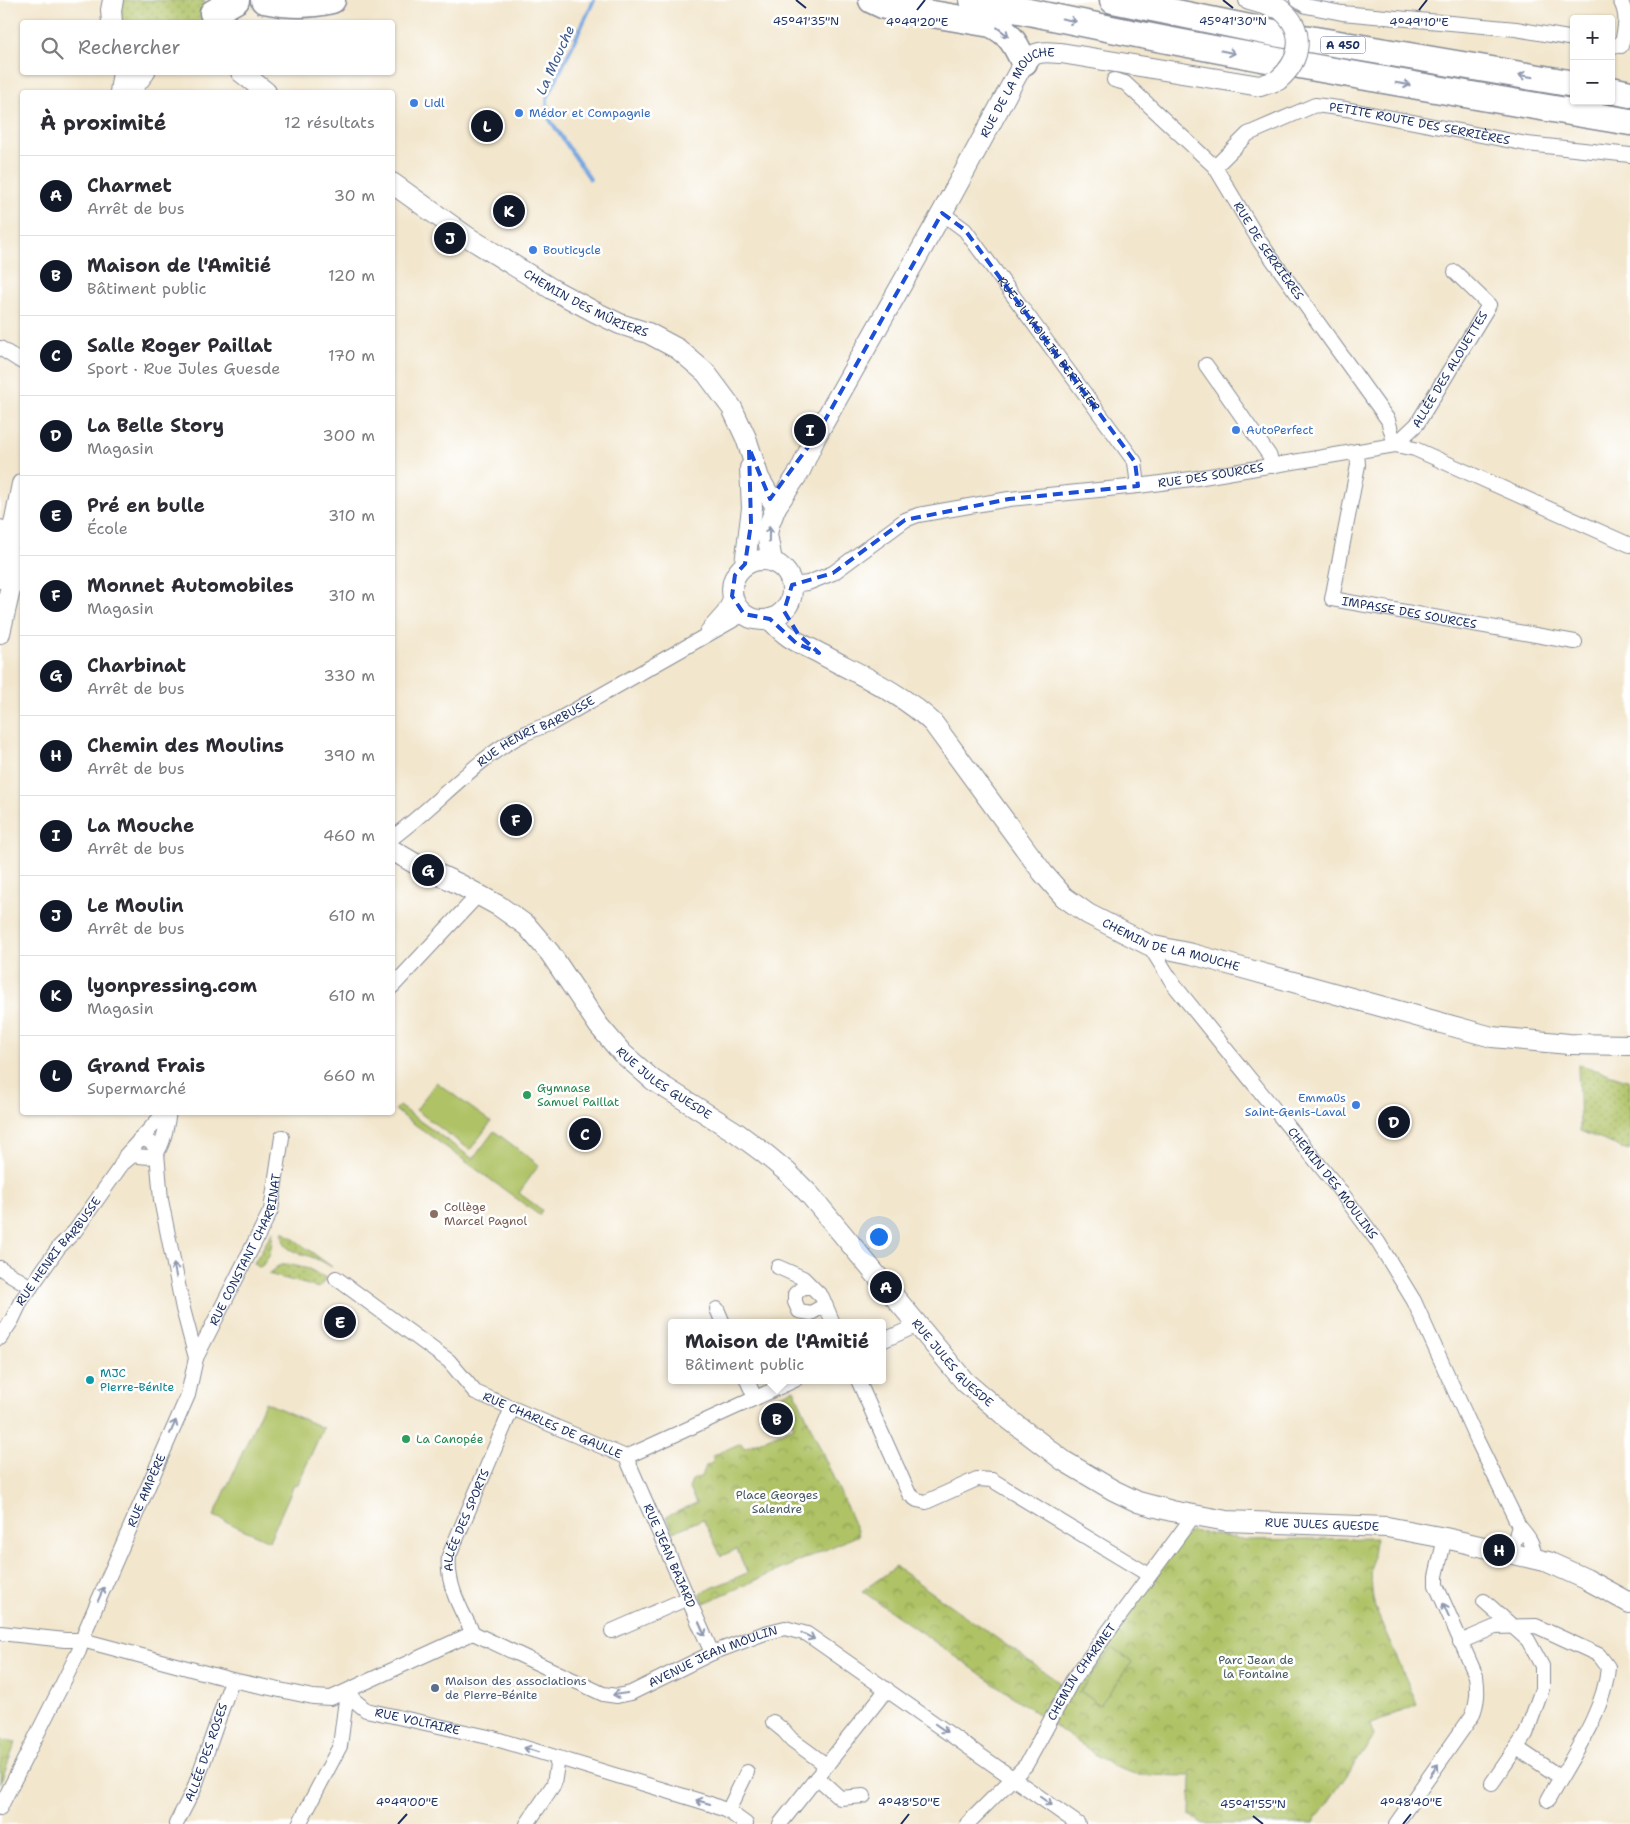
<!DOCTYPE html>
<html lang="fr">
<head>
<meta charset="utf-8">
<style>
	body { margin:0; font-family:"Shantell Sans",sans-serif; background:#f7f7f7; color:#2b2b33 }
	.controls { position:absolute; right:15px; top:15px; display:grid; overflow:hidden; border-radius:5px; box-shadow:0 1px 4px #0004 }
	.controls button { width:45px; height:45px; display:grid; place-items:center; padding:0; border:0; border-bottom:1px solid #e1e1e2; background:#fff; color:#2b2b33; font:25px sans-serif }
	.you { position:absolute; left:878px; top:1236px; width:18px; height:18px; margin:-12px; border:4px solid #fff; border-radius:50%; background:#1a73e8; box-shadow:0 0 0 8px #1a73e833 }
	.badge { display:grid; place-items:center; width:32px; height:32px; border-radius:50%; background:#111827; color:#fff; font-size:16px; font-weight:700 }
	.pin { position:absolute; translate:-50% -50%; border:2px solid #fff; box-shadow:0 1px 5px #0006 }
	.popup { position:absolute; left:668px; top:1319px; width:218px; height:65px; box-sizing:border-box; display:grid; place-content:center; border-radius:5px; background:#fff; filter:drop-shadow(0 1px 4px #0005); font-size:16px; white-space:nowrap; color:#7c7c81 }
	.popup b { font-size:19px; color:#2b2b33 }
	.popup::after { content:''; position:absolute; left:50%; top:100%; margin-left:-10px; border:10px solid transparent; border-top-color:#fff }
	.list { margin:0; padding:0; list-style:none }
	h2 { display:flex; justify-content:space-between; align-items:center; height:65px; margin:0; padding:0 20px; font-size:21px }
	h2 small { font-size:16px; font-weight:400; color:#7c7c81 }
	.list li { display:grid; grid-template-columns:32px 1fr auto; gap:15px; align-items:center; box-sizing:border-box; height:80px; padding:0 20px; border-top:1px solid #e1e1e2 }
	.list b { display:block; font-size:19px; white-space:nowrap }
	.list p { margin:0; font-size:16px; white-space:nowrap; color:#7c7c81 }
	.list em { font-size:16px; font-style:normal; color:#7c7c81 }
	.icon { flex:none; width:28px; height:28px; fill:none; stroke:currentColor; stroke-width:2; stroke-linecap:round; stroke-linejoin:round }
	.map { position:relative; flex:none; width:1630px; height:1824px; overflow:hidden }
	.search { position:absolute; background:#fff; box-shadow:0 1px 4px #0004; left:20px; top:20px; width:375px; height:55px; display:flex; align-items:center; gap:12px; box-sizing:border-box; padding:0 18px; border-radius:5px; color:#7c7c81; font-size:19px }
	.panel { position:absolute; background:#fff; box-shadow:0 1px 4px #0004; left:20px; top:90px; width:375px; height:1025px; border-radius:5px }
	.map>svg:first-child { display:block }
</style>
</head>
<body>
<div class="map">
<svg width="1630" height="1824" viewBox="0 0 1630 1824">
	<defs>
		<pattern id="grass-dots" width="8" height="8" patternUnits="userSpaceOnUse" patternTransform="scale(1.25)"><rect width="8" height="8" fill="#afc265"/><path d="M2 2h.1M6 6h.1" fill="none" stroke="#8e9e56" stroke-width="1.8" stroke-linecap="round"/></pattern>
		<pattern id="park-crowns" width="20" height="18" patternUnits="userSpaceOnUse" patternTransform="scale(1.25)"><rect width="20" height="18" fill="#afc265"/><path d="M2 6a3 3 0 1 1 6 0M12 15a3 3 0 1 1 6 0" fill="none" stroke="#8e9e56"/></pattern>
	</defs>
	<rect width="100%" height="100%" fill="#fff"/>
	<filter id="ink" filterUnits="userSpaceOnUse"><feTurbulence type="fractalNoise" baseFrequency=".02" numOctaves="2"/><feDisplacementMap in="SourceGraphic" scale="10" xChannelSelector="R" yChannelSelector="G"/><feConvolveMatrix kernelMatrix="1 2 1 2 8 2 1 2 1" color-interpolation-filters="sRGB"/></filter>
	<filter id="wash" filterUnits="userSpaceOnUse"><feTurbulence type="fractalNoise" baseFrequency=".0096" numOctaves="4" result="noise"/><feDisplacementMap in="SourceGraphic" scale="20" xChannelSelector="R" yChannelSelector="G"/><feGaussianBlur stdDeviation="1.12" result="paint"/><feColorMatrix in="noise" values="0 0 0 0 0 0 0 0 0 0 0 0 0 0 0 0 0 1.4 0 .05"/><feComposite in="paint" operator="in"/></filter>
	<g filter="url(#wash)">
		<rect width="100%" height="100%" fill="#f2e6cc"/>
		<path fill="url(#grass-dots)" stroke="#657862" d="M121 0H204L206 9V22H119Z
			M1578 1064 1630 1081V1151L1580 1131Z
			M273 1231 270 1255 262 1266 258 1267 254 1263Z
			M283 1231 332 1267C325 1263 317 1259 309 1256 294 1251 281 1251 283 1231Z
			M287 1264 309 1269 326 1278 319 1288 268 1274 278 1266Z"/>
		<path fill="url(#park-crowns)" stroke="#657862" d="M794 1389 859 1535 704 1603 700 1593 747 1573 737 1549 721 1556 703 1519 673 1532 666 1517 696 1503 689 1489 692 1480 702 1476 706 1466 714 1462 712 1456 741 1443 744 1448 794 1427 780 1395Z
			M1191 1531 1248 1540 1376 1538C1371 1563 1369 1583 1375 1608L1417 1704 1370 1725 1374 1736 1313 1824H1203L1190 1815 1191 1776 1138 1775 1112 1766 862 1591 896 1567 1070 1690 1183 1537Z
			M0 1740 16 1742 0 1783Z"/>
		<path fill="#afc265" stroke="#657862" d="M436 1082 491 1122 470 1150 416 1110Z
			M399 1106 473 1159 494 1131 539 1165 519 1193 542 1210 539 1215 395 1110Z
			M265 1402 323 1428 297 1486 294 1485 269 1541 214 1516Z
			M1113 1648 1132 1662 1100 1705 1080 1691Z"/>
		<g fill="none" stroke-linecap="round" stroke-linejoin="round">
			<path stroke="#77a7e1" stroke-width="4" d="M590 179 548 117 547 99 594 0"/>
		</g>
	</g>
	<g filter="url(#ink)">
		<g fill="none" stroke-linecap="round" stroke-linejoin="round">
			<defs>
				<g id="street">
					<path d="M1297 0 1306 6 1342 13 1516 29 1574 39"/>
					<path d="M1611 45 1621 46C1625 28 1629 17 1620 0"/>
					<path id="s1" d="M1114 80 1125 83 1215 167 1260 242 1388 420 1395 445"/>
					<path id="s2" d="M1215 167 1248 134 1315 105 1346 109 1527 144 1630 155"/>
					<path id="s3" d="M942 213 965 230 1135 462 1138 486"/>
					<path d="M0 348 22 362"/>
					<path d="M1206 365 1269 455 1273 466"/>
					<path id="s4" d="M1395 445 1417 424 1489 305 1455 272"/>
					<path id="s5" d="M1357 451 1358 465 1332 599 1575 642"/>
					<path d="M0 527 22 540"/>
					<path id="s6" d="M792 585 808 583 833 573 905 520 918 515 1009 499 1138 486 1191 479 1395 445 1415 449 1630 545"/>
					<path d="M708 630 724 612 732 596"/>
					<path id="s7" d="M392 838C436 806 478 756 526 733 535 729 543 726 552 723L744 614"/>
					<path id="s8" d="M1149 945 1174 985 1338 1188 1378 1242 1414 1301 1477 1440 1519 1526C1528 1536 1535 1545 1534 1559"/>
					<path d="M392 987 478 895"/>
					<path d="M122 1164 133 1155C138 1156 147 1158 152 1156 163 1152 167 1123 169 1112"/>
					<path d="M778 1267 803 1278 822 1297 833 1323"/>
					<path d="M0 1268 31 1287"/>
					<path id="s9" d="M336 1278 449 1361 475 1392 626 1457 795 1380"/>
					<path d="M811 1287H803L795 1294V1302L799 1311 811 1313 825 1305"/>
					<path d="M717 1309 723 1323"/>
					<path id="s10" d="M0 1338 12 1320 21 1301 59 1247 75 1231 120 1167 126 1155 159 1119 162 1112"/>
					<path d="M882 1341 911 1328 916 1324"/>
					<path id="s11" d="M196 1358 271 1210 282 1137"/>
					<path d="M747 1380 755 1398"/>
					<path d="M858 1380 909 1494 917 1500 926 1502 977 1479 992 1480 1149 1575"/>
					<path id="s12" d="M626 1457 712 1653"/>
					<path d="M1511 1553 1519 1526"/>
					<path d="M1484 1601 1528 1640 1542 1666V1689L1526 1734 1492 1783"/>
					<path d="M612 1631 688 1598"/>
					<path d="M0 1633 65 1640H82L232 1680 313 1697 331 1698 473 1633"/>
					<path id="s13" d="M473 1633 603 1694 617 1696 631 1693 712 1653 765 1633 785 1628 807 1634 1078 1824"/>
					<path id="s14" d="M473 1633C460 1609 446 1583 449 1556L512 1408"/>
					<path d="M1460 1642 1495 1627 1536 1626 1599 1655 1608 1667C1605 1712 1569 1761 1548 1800"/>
					<path id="s15" d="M347 1692 355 1701 366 1710 493 1738 710 1804 728 1811 746 1824"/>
					<path d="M773 1722 784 1731 792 1740 826 1765"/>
					<path d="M1517 1748 1560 1777"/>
					<path d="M817 1777 840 1798 864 1796"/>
					<path id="s16" d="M0 1808 79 1651 86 1629 188 1395 196 1358 183 1309 161 1200 157 1153 154 1145 147 1140H139"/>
					<path d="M728 1811 747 1772"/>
					<path id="s17" d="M176 1824 194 1789 232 1680"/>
					<path d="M299 1824 340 1746 347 1692"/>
					<path d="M527 1824 554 1784 558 1758"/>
					<path d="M780 1824 887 1689"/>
					<path id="s18" d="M967 1824 1026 1765 1072 1681 1194 1515"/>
					<path d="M1396 1824 1472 1716C1478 1702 1478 1691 1476 1676L1436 1585V1576L1445 1538"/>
				</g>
				<g id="secondary">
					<path d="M1249 0 1280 9"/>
					<path d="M112 22 111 10 113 0"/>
					<path d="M241 72 266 92"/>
					<path d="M120 92 123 72"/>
					<path d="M132 92 134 86 145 72"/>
					<path id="s19" d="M392 183 466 236 552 289 595 312 620 324 648 333 678 349 706 373 732 408 746 438 759 478 776 507"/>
					<circle cx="762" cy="590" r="30"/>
					<path id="s20" d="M772 561 767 534 769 525 776 507 800 471 816 436 942 213 1024 62C1037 50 1044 52 1061 53L1260 86 1278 80"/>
					<path d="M745 564 752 508 750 468"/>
					<path d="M0 578 12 534 22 484"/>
					<path id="s21" d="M770 619C789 641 799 642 823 655 860 675 902 693 933 723L1043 873 1064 897 1088 914 1149 945 1192 954 1492 1037 1569 1044 1630 1045"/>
					<path d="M0 633 17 560"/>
					<path id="s22" d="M392 850 414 863 459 884 499 906 527 926 550 953 599 1026 622 1053 653 1080 737 1133 764 1153 787 1172 810 1195 965 1382 1010 1420 1064 1461 1113 1490 1138 1502 1172 1511 1227 1521 1387 1527 1445 1538 1548 1562 1586 1579 1630 1603"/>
				</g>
				<path id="highway" d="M264 0C288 5 309 6 332 0
					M872 0 885 6 991 24C1010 33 1015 43 1024 62
					M973 0C1191 48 1410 85 1630 122
					M1113 0 1274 33 1574 84
					M213 13 236 0
					M1611 90 1630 94"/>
			</defs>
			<use href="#street" stroke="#868a95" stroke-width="16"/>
			<use href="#secondary" stroke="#868a95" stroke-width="22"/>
			<use href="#highway" stroke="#868a95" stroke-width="29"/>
			<use href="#street" stroke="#fff" stroke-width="14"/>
			<use href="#secondary" stroke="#fff" stroke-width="20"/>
			<use href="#highway" stroke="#fff" stroke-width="26"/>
			<defs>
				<path id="secondary-bridge" d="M1278 80C1302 60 1306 29 1280 9"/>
			</defs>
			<use href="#secondary-bridge" stroke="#868a95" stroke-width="22" stroke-linecap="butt"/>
			<use href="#secondary-bridge" stroke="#fff" stroke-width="20"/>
		</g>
		<defs><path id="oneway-shaft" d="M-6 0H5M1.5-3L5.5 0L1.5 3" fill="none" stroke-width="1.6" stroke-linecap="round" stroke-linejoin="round" transform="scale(1.25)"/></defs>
		<g stroke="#8d97ae">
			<use href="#oneway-shaft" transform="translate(1069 20) rotate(12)"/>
			<use href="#oneway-shaft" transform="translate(1003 32) rotate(38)"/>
			<use href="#oneway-shaft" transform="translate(1228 52) rotate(11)"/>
			<use href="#oneway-shaft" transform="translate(1526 76) rotate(-170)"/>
			<use href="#oneway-shaft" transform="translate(1403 84) rotate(9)"/>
			<use href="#oneway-shaft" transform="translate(769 534) rotate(-89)"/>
			<use href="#oneway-shaft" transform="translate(175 1271) rotate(-101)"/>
			<use href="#oneway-shaft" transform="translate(173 1427) rotate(-66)"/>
			<use href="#oneway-shaft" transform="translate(101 1594) rotate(-66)"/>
			<use href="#oneway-shaft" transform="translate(1446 1610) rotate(-114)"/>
			<use href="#oneway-shaft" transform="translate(702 1629) rotate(66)"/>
			<use href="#oneway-shaft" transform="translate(808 1636) rotate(27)"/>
			<use href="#oneway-shaft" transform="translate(620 1694) rotate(172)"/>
			<use href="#oneway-shaft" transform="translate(941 1728) rotate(35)"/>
			<use href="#oneway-shaft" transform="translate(531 1750) rotate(-162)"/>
			<use href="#oneway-shaft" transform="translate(1434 1770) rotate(-55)"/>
			<use href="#oneway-shaft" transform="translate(1046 1801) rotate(35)"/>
			<use href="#oneway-shaft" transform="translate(703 1802) rotate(-164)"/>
		</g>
	</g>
	<path fill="none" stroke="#1d4ed8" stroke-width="4" stroke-dasharray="10 6" stroke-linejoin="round" d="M942 213 965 230 1135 462 1138 486 1009 499 905 520 833 573 792 585 784 611 798 634 819 653 796 643 770 619 744 614 732 596 735 575 745 564 751 524 749 448 770 499 816 436Z"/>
	<path fill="none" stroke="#1b2f5e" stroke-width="2" d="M796 0 806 8M1223 0 1233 8M917 10 925 0M1419 10 1427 0M1253 1816 1263 1824M398 1824 407 1814M901 1824 909 1814M1403 1824 1411 1814"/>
	<g fill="#3f7fe0" stroke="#fff" stroke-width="2">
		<circle cx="414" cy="103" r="5"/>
		<circle cx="519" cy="113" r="5"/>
		<circle cx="533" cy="250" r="5"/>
		<circle cx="1236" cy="430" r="5"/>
		<circle cx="1356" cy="1105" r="5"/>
	</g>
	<g fill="#2e9e5b" stroke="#fff" stroke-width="2">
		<circle cx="527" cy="1095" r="5"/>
		<circle cx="406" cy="1439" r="5"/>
	</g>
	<circle fill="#8d6e63" stroke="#fff" stroke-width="2" cx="434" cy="1214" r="5"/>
	<circle fill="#0f9aa8" stroke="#fff" stroke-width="2" cx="90" cy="1380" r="5"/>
	<circle fill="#5c6f8a" stroke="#fff" stroke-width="2" cx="435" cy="1688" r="5"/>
	<g text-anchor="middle" stroke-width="5" stroke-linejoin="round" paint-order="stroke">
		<rect fill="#fff" stroke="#5f6d8e" stroke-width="1" x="1320.5" y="36.5" width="45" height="17" rx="4"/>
		<g font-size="11" font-weight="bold" fill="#1b2f5e">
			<text x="1343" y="49">A 450</text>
		</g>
		<g font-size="12" fill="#1b2f5e" stroke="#fff">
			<text dy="4" stroke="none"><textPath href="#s20" startOffset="540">RUE DE LA MOUCHE</textPath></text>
			<text dy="4" stroke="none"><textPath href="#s2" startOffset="226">PETITE ROUTE DES SERRIÈRES</textPath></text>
			<text dy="4" stroke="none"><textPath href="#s1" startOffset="234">RUE DE SERRIÈRES</textPath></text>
			<text dy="4" stroke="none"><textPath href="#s19" startOffset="229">CHEMIN DES MÛRIERS</textPath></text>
			<text dy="4" stroke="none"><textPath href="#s3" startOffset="170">RUE DU MOULIN BERTHIER</textPath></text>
			<text dy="4" stroke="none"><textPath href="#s4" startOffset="94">ALLÉE DES ALOUETTES</textPath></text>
			<text dy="4" stroke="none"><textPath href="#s6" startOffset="442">RUE DES SOURCES</textPath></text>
			<text dy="4" stroke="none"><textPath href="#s5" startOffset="229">IMPASSE DES SOURCES</textPath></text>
			<text dy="4" stroke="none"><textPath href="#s7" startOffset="180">RUE HENRI BARBUSSE</textPath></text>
			<text dy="4" stroke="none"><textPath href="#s21" startOffset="531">CHEMIN DE LA MOUCHE</textPath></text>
			<text dy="4" stroke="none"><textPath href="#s22" startOffset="366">RUE JULES GUESDE</textPath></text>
			<text dy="4" stroke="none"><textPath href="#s8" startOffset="301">CHEMIN DES MOULINS</textPath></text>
			<text dy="4" stroke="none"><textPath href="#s11" startOffset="120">RUE CONSTANT CHARBINAT</textPath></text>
			<text dy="4" stroke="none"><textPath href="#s10" startOffset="105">RUE HENRI BARBUSSE</textPath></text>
			<text dy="4" stroke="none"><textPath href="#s22" startOffset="771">RUE JULES GUESDE</textPath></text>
			<text dy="4" stroke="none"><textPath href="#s9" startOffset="265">RUE CHARLES DE GAULLE</textPath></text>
			<text dy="4" stroke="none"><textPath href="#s16" startOffset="350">RUE AMPÈRE</textPath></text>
			<text dy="4" stroke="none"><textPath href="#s14" startOffset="121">ALLÉE DES SPORTS</textPath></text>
			<text dy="4" stroke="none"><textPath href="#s22" startOffset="1191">RUE JULES GUESDE</textPath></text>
			<text dy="4" stroke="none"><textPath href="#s12" startOffset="108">RUE JEAN BAJARD</textPath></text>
			<text dy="4" stroke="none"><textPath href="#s13" startOffset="262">AVENUE JEAN MOULIN</textPath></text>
			<text dy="4" stroke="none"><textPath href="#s18" startOffset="192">CHEMIN CHARMET</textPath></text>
			<text dy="4" stroke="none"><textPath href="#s15" startOffset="79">RUE VOLTAIRE</textPath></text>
			<text dy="4" stroke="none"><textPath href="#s17" startOffset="78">ALLÉE DES ROSES</textPath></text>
		</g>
		<g font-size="12" fill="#366cbe" stroke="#fff" text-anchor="start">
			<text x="424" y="107">Lidl</text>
			<text x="529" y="117">Médor et Compagnie</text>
			<text x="543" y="254">Bouticycle</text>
			<text x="1246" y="434">AutoPerfect</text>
			<text x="1346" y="1102" text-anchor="end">Emmaüs<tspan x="1346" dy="14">Saint-Genis-Laval</tspan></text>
		</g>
		<g font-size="12" fill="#27864d" stroke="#fff" text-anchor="start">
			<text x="537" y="1092">Gymnase<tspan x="537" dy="14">Samuel Paillat</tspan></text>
			<text x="416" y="1443">La Canopée</text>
		</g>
		<g font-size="12" fill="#785e54" stroke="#fff" text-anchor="start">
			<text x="444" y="1211">Collège<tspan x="444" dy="14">Marcel Pagnol</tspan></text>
		</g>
		<g font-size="12" fill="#0d838f" stroke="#fff" text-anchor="start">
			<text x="100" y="1377">MJC<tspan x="100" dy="14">Pierre-Bénite</tspan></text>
		</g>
		<g font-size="12" fill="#475b60" stroke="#fff">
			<text x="777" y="1499">Place Georges<tspan x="777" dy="14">Salendre</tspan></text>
			<text x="1256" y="1664">Parc Jean de<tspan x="1256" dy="14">la Fontaine</tspan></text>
		</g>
		<g font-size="12" fill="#4e5e75" stroke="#fff" text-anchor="start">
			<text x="445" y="1685">Maison des associations<tspan x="445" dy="14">de Pierre-Bénite</tspan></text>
		</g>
		<g font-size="14" font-style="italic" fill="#3b598c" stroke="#fff">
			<text transform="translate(555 60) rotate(-66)" y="5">La Mouche</text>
		</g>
	</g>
	<g font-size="12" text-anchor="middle" fill="#1b2f5e" stroke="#fff" stroke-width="5" stroke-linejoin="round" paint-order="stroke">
		<text x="806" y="25">45°41'35"N</text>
		<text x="1233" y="25">45°41'30"N</text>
		<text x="917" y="26">4°49'20"E</text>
		<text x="1419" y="26">4°49'10"E</text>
		<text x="407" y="1806">4°49'00"E</text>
		<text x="909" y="1806">4°48'50"E</text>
		<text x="1411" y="1806">4°48'40"E</text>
		<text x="1253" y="1808">45°41'55"N</text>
	</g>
</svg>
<div class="controls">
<button>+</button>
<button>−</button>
</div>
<div class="you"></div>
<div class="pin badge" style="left:886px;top:1287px">A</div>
<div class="pin badge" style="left:777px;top:1419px">B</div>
<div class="popup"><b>Maison de l'Amitié</b>Bâtiment public</div>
<div class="pin badge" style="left:585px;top:1134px">C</div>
<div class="pin badge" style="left:1394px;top:1122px">D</div>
<div class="pin badge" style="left:340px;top:1322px">E</div>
<div class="pin badge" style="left:516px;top:820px">F</div>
<div class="pin badge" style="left:428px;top:870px">G</div>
<div class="pin badge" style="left:1499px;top:1550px">H</div>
<div class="pin badge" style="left:810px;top:430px">I</div>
<div class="pin badge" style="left:450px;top:238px">J</div>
<div class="pin badge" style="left:509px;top:211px">K</div>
<div class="pin badge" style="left:487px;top:126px">L</div>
<div class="search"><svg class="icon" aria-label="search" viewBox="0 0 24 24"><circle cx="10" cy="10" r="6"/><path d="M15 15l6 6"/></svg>Rechercher</div>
<section class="panel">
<h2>À proximité<small>12 résultats</small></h2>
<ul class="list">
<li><span class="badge">A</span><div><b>Charmet</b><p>Arrêt de bus</p></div><em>30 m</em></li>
<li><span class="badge">B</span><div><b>Maison de l'Amitié</b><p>Bâtiment public</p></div><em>120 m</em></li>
<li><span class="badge">C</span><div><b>Salle Roger Paillat</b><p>Sport · Rue Jules Guesde</p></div><em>170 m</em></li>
<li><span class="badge">D</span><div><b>La Belle Story</b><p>Magasin</p></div><em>300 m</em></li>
<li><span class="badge">E</span><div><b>Pré en bulle</b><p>École</p></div><em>310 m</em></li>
<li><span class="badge">F</span><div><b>Monnet Automobiles</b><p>Magasin</p></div><em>310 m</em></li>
<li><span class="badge">G</span><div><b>Charbinat</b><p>Arrêt de bus</p></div><em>330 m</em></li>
<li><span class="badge">H</span><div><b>Chemin des Moulins</b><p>Arrêt de bus</p></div><em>390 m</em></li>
<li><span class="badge">I</span><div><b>La Mouche</b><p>Arrêt de bus</p></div><em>460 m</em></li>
<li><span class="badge">J</span><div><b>Le Moulin</b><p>Arrêt de bus</p></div><em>610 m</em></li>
<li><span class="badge">K</span><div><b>lyonpressing.com</b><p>Magasin</p></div><em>610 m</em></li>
<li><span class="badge">L</span><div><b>Grand Frais</b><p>Supermarché</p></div><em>660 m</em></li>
</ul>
</section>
</div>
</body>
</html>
